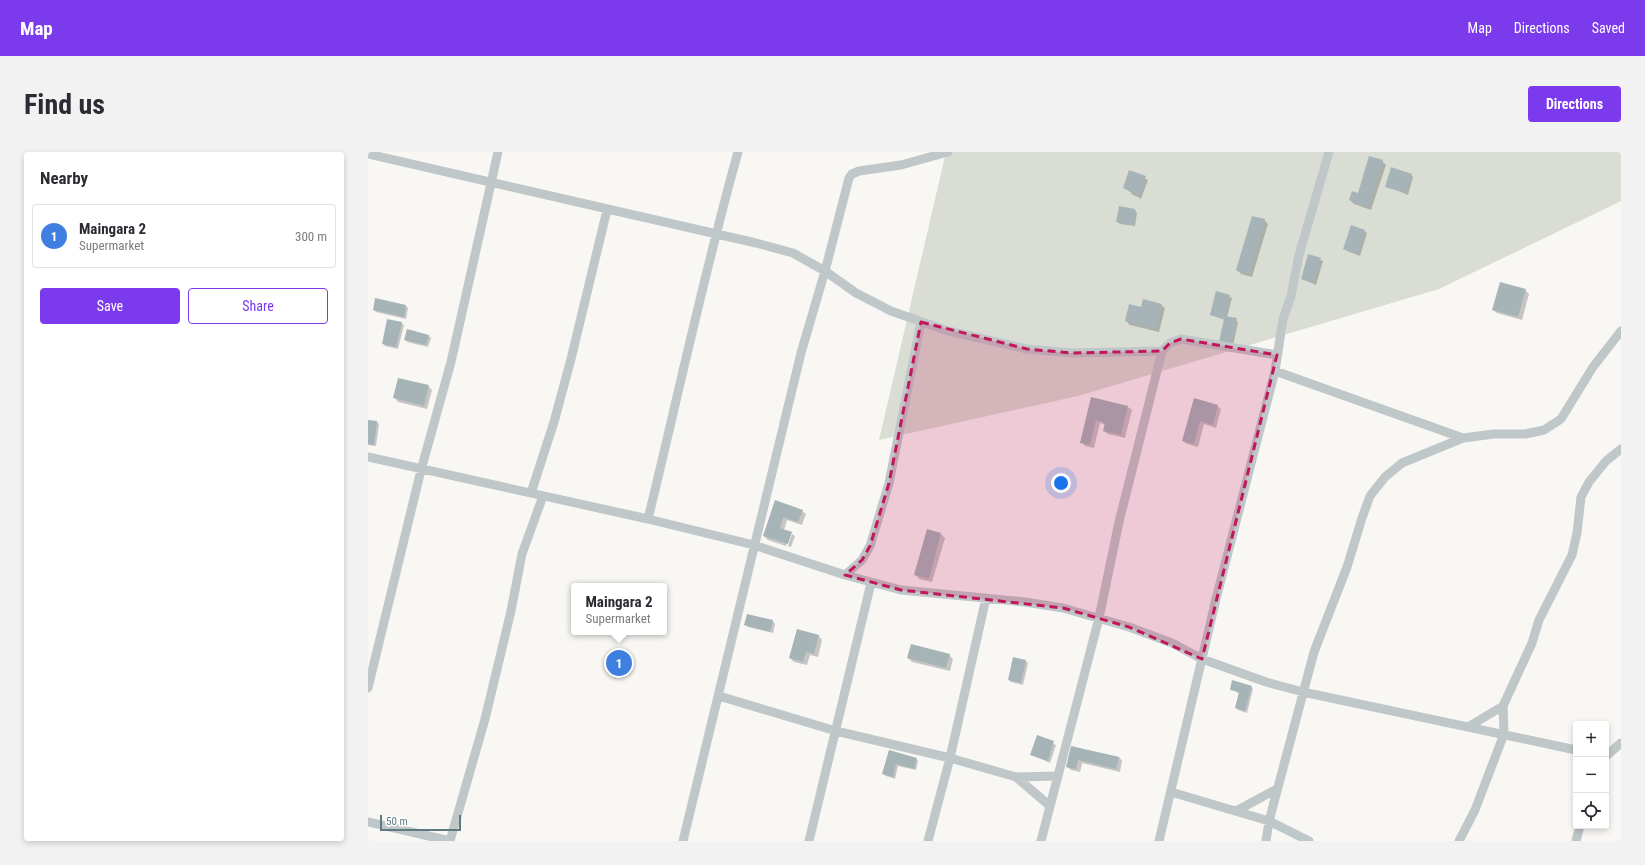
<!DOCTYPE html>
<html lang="en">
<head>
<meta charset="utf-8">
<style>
	body { margin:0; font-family:"Roboto Condensed",sans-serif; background:#f2f2f3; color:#2b2b33 }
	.controls { position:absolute; right:12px; bottom:12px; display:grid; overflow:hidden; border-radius:4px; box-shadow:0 2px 6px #0003 }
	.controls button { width:36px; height:36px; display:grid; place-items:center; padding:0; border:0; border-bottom:1px solid #e1e1e2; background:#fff; color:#2b2b33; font:20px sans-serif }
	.scale { position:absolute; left:12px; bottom:10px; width:81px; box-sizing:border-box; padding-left:4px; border:2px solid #607a82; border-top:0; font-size:11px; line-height:14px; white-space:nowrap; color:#607a82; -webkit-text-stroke:3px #fff; paint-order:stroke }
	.you { position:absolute; left:693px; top:331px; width:14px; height:14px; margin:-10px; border:3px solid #fff; border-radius:50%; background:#1a73e8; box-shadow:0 0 0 6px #1a73e833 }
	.badge { display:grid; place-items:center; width:26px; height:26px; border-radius:50%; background:#7c3aed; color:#fff; font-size:13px; font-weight:700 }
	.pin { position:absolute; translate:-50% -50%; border:2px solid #fff; box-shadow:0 1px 4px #0006 }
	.popup { position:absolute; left:203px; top:431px; width:96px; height:52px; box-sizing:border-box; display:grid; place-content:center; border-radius:4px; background:#fff; filter:drop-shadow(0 1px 3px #0005); font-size:13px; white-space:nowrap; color:#7c7c81 }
	.popup b { font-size:15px; color:#2b2b33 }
	.popup::after { content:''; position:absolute; left:50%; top:100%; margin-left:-8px; border:8px solid transparent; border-top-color:#fff }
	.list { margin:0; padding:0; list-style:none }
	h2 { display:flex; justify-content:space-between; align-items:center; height:52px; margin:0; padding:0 16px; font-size:17px }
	h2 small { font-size:13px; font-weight:400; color:#7c7c81 }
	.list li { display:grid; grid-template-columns:26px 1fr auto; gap:12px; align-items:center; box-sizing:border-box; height:64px; margin:0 8px 8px; padding:0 8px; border:1px solid #e1e1e2; border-radius:4px }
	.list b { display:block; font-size:15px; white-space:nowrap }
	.list p { margin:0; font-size:13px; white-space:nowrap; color:#7c7c81 }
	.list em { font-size:13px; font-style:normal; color:#7c7c81 }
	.actions { display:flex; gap:8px; padding:12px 16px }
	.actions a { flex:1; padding:9px 0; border:1px solid #7c3aed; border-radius:4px; text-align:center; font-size:14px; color:#7c3aed }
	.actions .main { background:#7c3aed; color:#fff }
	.icon { flex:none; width:22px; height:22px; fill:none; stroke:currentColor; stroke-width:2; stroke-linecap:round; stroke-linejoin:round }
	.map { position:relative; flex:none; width:1253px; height:689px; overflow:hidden; border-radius:4px }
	header { display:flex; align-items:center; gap:24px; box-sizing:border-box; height:56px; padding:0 20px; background:#7c3aed; color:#fff }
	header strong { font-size:19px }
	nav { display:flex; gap:22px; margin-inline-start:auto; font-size:14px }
	.intro { display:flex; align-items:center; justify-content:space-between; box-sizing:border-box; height:96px; padding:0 24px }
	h1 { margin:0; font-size:28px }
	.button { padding:10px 18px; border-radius:4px; background:#7c3aed; color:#fff; font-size:14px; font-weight:700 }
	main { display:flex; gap:24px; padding:0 24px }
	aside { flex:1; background:#fff; border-radius:4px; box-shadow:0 2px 6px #0003 }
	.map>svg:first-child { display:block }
</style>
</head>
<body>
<header>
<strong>Map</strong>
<nav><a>Map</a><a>Directions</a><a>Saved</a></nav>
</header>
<div class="intro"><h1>Find us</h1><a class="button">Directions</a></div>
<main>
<aside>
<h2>Nearby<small></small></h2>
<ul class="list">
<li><span class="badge" style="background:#3f7fe0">1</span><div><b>Maingara 2</b><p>Supermarket</p></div><em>300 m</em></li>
</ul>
<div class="actions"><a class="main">Save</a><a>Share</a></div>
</aside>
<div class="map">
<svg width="1253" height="689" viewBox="0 0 1253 689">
	<rect width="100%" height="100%" fill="#f8f7f4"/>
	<path fill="#d9ddd3" d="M578 0H1253V49L1071 137 710 244 511 288Z"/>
	<path fill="#0003" d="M1014 9 1018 13 1003 58 986 52 982 48 990 42Z
		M762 19 780 28 773 47 756 36Z
		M1043 23 1045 25 1040 43 1018 34Z
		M752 56 767 58 769 61 767 74 752 72 749 69Z
		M896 68 900 72 884 125 873 122 869 118Z
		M996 79 999 81 992 104 979 99 976 97Z
		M941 103 955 109 948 133 934 127Z
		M1157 138 1161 142 1154 168 1129 161 1125 158Z
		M848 140 864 146 859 165 870 170 865 194 855 192 857 168 843 163Z
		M793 153 797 156 791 180 762 173 758 169 774 157Z
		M38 154 40 156 38 167 8 160 6 158Z
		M33 171 36 173 30 197 17 194 15 191Z
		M61 184 63 186 60 195 39 190 37 187Z
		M60 234 64 238 59 257 30 250 27 246Z
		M724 246 760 255 764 258 757 286 740 282 736 279 738 273 732 271 726 296 717 294 713 290Z
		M826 248 849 254 853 257 848 276 836 272 830 295 819 292 815 289Z
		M0 269 9 270 11 272 8 294 0 293Z
		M407 350 434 359 438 362 434 373 419 368 416 378 424 381H422L418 394 400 388 396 384Z
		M424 382 427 384 423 395 420 394Z
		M573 382 577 386 564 430 551 427 548 423Z
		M380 463 405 469 407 472 405 481 380 475 377 473Z
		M451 484 454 488 450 505 442 503 439 513 426 510 422 506Z
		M581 503 585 507 582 519 544 510 540 506Z
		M658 509 660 511 655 533 643 530 641 528Z
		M883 535 885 537 879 561 870 558 868 556 872 542 863 537Z
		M669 585 688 593 682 611 664 603Z
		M704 595 751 605 754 609 752 620 714 611 712 620 703 618 699 615Z
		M521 599 548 607 550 609 548 618 530 614 527 627 518 624 515 622Z"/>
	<path fill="#a6b4b7" d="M1001 4 1015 8 1000 55 981 48 984 39 990 41Z
		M1023 15 1044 22 1038 41 1017 35Z
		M761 18 778 24 770 45 763 42 764 40 755 36Z
		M751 54 767 57 765 73 748 70Z
		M884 64 897 67 881 122 868 118Z
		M983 73 997 78 990 102 975 97Z
		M940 102 953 106 946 131 933 127Z
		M1132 130 1158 137 1150 165 1124 158Z
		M848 139 862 143 857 164 869 166 863 193 851 190 856 167 842 163Z
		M7 146 38 153 36 165 5 158Z
		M775 147 794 152 788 177 757 169 761 152 773 155Z
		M19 167 34 170 28 195 14 192Z
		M39 177 61 183 58 193 36 188Z
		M30 226 61 233 56 254 25 246Z
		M723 245 760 254 753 283 735 279 737 271 728 268 722 293 712 291Z
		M826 246 850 253 845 273 832 269 826 292 814 289Z
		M0 268 9 269 6 293 0 292Z
		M407 348 435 358 430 370 415 365 412 376 424 380 420 392 395 384Z
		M559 377 573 381 561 427 546 423Z
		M379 462 405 468 402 480 376 473Z
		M429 477 451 483 446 502 438 500 435 510 421 506Z
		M543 492 582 502 578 516 539 506Z
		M645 505 658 508 653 531 640 528Z
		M864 528 884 534 877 559 867 556 871 540 862 538Z
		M669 583 686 589 680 609 662 603Z
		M703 594 751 605 748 617 710 608 708 617 698 615Z
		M521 598 549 606 546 617 528 612 525 625 514 622Z"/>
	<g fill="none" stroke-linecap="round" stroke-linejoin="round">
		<path stroke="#c0c7c9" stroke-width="9" d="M0 2 388 91 425 101 457 119 488 141 523 159 580 179 659 197 704 201 794 199
			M907 219 1095 286
			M0 305 280 367 386 393 477 423 533 438 657 450 695 456 761 475 804 491 834 507 898 530 935 540 1208 598
			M163 341 186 270 203 207 239 58
			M280 367C310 244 336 121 370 0
			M477 423 494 408 502 394 521 331 553 170
			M0 536 53 318 83 210 130 0
			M351 544 468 579 582 606 648 625 690 624
			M1100 575 1135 554
			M1238 604 1253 591
			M648 625 682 654
			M803 640 901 669 941 689
			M868 659 909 637
			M0 670 82 689
			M82 689 117 567 143 459 154 402 175 344
			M315 689 433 201 457 119 481 26 484 22 491 19 533 13 580 0
			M441 689 503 431
			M560 689 582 606 618 446
			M673 689 731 466 751 370 794 199 802 191 813 187 909 203
			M791 689 848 447 907 219 915 167 923 144 931 103 961 0
			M898 689 901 669 946 500 979 415 994 366 1002 344 1017 325 1034 311 1095 286 1126 282H1157L1176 278 1193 267 1225 215 1253 179
			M1091 689 1107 658 1136 582 1135 554 1164 491 1171 468 1204 403 1209 381 1213 345 1221 330 1238 309 1253 297
			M1208 689 1212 674"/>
	</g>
	<path fill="#c2185b" fill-opacity="0.2" stroke="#c2185b" stroke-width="3" stroke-dasharray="8 5" stroke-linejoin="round" d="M553 170 659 197 704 201 794 199 802 191 813 187 909 203 834 507 761 475 695 456 533 438 477 423 494 408 502 394 521 331Z"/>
</svg>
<div class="controls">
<button>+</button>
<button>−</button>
<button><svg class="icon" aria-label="locate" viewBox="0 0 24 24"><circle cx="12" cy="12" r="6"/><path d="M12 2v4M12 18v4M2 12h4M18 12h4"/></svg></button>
</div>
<div class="scale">50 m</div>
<div class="you"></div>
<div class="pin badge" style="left:251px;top:511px;background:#3f7fe0">1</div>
<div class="popup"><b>Maingara 2</b>Supermarket</div>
</div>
</main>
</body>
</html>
